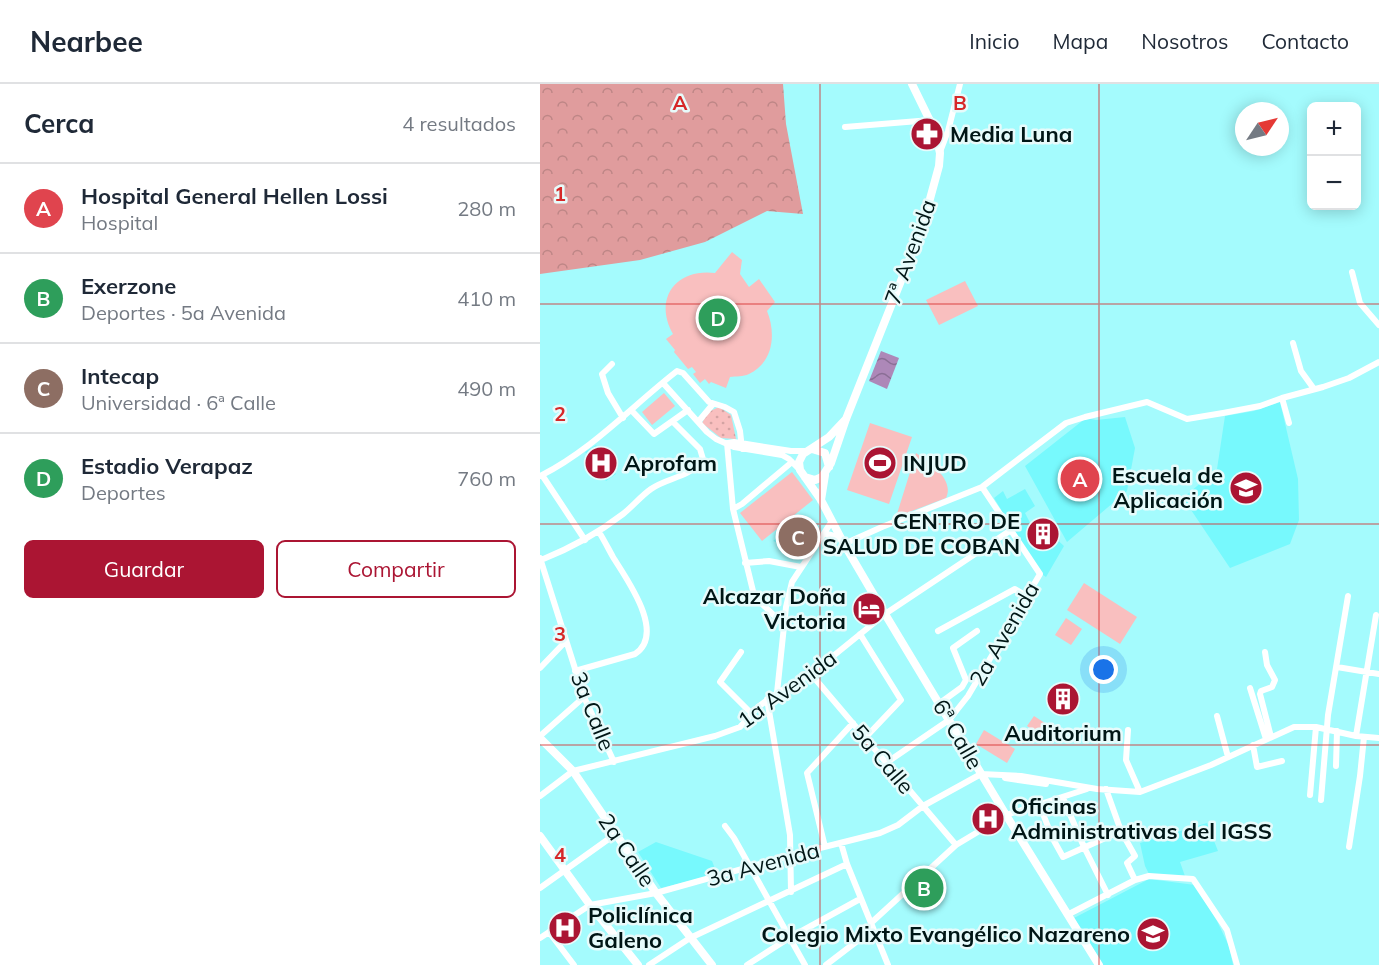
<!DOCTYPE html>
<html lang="es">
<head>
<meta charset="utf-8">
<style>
	body { margin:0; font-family:Mulish,sans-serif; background:#f6f6f7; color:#1f2937 }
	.controls { position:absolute; right:18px; top:18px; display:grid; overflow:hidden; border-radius:9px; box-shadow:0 3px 15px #0003 }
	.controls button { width:54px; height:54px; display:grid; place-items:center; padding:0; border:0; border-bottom:2px solid #e0e1e3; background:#fff; color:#1f2937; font:30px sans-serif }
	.compass { position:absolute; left:695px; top:18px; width:54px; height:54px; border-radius:50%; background:#fff; box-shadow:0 3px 15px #0003; rotate:55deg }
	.you { position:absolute; left:564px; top:586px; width:21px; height:21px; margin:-15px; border:4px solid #fff; border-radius:50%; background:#1a73e8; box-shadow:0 0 0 9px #1a73e833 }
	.badge { display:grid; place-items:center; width:39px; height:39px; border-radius:50%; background:#ab1533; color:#fff; font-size:20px; font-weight:700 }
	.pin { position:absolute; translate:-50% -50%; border:3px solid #fff; box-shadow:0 2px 6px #0006 }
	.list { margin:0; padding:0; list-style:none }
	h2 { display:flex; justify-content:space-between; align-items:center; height:78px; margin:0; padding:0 24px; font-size:26px }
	h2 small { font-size:20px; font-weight:400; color:#747a83 }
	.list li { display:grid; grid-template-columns:39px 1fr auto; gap:18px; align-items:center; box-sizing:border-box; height:90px; padding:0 24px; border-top:2px solid #e0e1e3 }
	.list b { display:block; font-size:22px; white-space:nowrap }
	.list p { margin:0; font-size:20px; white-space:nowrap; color:#747a83 }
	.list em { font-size:20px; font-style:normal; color:#747a83 }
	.actions { display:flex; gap:12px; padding:18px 24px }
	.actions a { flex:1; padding:14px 0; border:2px solid #ab1533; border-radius:9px; text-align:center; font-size:21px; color:#ab1533 }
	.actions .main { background:#ab1533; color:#fff }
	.map { position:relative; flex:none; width:839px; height:881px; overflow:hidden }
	header { display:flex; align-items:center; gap:36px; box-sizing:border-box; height:84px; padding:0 30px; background:#fff; border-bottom:2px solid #e0e1e3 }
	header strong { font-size:28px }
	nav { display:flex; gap:33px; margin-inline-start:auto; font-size:21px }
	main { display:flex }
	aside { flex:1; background:#fff }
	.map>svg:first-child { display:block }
</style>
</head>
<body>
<header>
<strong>Nearbee</strong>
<nav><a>Inicio</a><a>Mapa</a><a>Nosotros</a><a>Contacto</a></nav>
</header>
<main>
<aside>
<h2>Cerca<small>4 resultados</small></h2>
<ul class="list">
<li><span class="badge" style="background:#e0444e">A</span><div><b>Hospital General Hellen Lossi</b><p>Hospital</p></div><em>280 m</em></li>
<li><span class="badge" style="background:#2e9e5b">B</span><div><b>Exerzone</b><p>Deportes · 5a Avenida</p></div><em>410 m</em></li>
<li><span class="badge" style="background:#8d6e63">C</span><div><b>Intecap</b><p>Universidad · 6ª Calle</p></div><em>490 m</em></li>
<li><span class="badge" style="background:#2e9e5b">D</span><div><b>Estadio Verapaz</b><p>Deportes</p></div><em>760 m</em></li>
</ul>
<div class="actions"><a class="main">Guardar</a><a>Compartir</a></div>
</aside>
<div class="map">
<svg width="839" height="881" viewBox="0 0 839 881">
	<defs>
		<pattern id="forest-crowns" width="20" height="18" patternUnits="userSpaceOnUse" patternTransform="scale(1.5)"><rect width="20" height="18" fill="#e09c9d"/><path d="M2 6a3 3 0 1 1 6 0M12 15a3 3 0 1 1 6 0" fill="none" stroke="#be8686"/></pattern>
		<pattern id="park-dots" width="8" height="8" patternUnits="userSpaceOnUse" patternTransform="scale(1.5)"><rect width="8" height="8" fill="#f9bfbf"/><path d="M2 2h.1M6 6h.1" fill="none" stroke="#d4a3a3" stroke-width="1.8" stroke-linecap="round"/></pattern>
		<pattern id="water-waves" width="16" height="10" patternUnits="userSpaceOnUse" patternTransform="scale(1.5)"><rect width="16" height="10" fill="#ad88b8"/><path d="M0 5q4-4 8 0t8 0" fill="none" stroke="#8a6e95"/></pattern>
	</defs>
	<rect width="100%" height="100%" fill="#a4fbfd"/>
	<path fill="#77f9fd" d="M740 318 758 395 759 436 750 460 690 484 643 414 677 385 685 332 714 327Z
		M585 333 595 364 587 407 527 458 485 382 546 334 556 336Z
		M56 361 76 390 66 397 45 368Z
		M485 405 495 422 485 429 500 458 512 451 524 462 506 493 500 489 454 414 463 407 467 415Z
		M262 434 263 438 281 450 265 468 252 460 246 461 233 457Z
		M667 739 678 767 640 778 646 795 609 790 605 782 600 759Z
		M116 758 172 777 177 790 121 804 98 768Z
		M609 795 655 801 677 837 689 862 693 881H563L534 834Z"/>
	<path fill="#f9bfbf" d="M192 168 202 176 200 190 209 203 219 195 235 218 227 227C236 249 234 278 209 290 203 293 196 292 190 293L186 304 171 298 169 300 165 295 160 299 153 290 156 288 152 283 148 285 134 268 135 266 126 255 133 250C113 215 136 184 175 189Z
		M425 197 438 222 399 241 386 216Z
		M124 309 135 322 112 341 102 328Z
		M330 339 372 353 349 420 307 406Z
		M376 369C389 378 415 395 406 414L356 433Z
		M252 388 273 416 222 457 200 429Z
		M544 499 597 533 580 560 527 526Z
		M526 534 542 545 531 561 515 551Z
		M494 632 511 643 505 655 487 642Z
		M444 646 475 665 467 679 436 660Z"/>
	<path fill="url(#forest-crowns)" d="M0 0H243L246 40 263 130 227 127 165 158 100 176 0 190Z"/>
	<path fill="url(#park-dots)" d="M179 323 191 331 196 355 181 354 162 339 168 328Z"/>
	<path fill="url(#water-waves)" d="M341 267 359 274 347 305 329 297Z"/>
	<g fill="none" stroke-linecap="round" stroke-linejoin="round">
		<path stroke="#fff" stroke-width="6" d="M305 43 391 36
			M400 68 408 47 420 0
			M812 188 820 219 839 241
			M753 259 761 287 774 305
			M72 280 62 290 68 309 83 334
			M123 299 167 348 176 355 194 363 242 371 249 375 260 386
			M742 314 749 339
			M92 327 114 350 148 326
			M158 338 173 320
			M187 359 193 425 213 507 218 516 244 541
			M188 359 194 358 251 367H266
			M2 391 45 456
			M0 392C52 366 92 322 137 287L143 289 169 318 185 323 194 328 200 347 202 365
			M193 425 202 420 252 378
			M284 449 301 454
			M304 460 342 443 442 403 526 339 545 333 607 318 647 335 683 329 720 322 742 314 783 303 809 294 839 278
			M0 474 44 613 74 678
			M1 476C31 464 57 450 83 430 93 422 101 412 111 405 128 393 150 394 163 375L160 365 133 338
			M205 479 229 477 261 483
			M398 547 475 505 487 512
			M320 550 361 616 325 654
			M201 568 180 598 212 630
			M725 568 727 581 735 596 732 603 721 607 720 610 731 653
			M797 583 839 590
			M0 584 25 558
			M35 587 95 570C127 549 85 493 73 473 68 464 64 456 59 448
			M271 590 416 761
			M710 604 726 655
			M237 609 246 523 252 498 292 437
			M227 615 250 751 251 808
			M400 619 422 603 426 596 413 564 437 547
			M677 632 688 673
			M588 646 586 676 600 708
			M0 652 44 613
			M816 652 836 531
			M713 661 717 683 742 677
			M346 679 409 636 428 612 500 490 442 403
			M796 682 797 647
			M441 690 481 692 557 705 600 708 671 681 754 643H776L816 652 839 654
			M465 694 506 700
			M566 705 581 747 595 772 587 779 595 796
			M770 711 776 643
			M0 712 33 687 175 652 200 643 218 623 237 609 271 590 345 530 471 446
			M523 714 544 763 568 811
			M781 716 788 631 808 512
			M499 720 513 755 523 773 581 747
			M185 742 194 754 265 881
			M301 759 307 780 348 881
			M285 763 267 689 313 639
			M809 763 820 692 824 653
			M0 804 77 749
			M529 830 595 796 609 792 653 795 687 846 697 881
			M331 839 416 761 466 731 547 705
			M9 848 34 881
			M0 854 50 821 116 809 252 771 340 749 358 741 383 722 441 690
			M109 881 150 854 307 780
			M207 881 249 854 320 815
			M286 881 333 845"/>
		<path stroke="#fff" stroke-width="8" d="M306 335 289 353 263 370 259 378 260 386 281 416 304 460 345 530 466 731 559 881
			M272 365 285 369 289 383
			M265 393 275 396 282 393 291 379 306 335 382 144 399 82 400 69 395 47 372 0
			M281 416 285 391
			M0 654 33 687 116 809 172 881
			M0 752 50 821 98 881"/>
	</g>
	<path fill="none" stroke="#d62828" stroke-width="1.5" stroke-opacity="0.55" d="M280 0V881M559 0V881M0 220H839M0 440H839M0 661H839"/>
	<defs>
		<symbol id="pharmacy-disc" viewBox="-11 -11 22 22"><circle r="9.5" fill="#ab1533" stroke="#e7fbfb"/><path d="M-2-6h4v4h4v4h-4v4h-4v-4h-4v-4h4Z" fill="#fff"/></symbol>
		<symbol id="hospital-disc" viewBox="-11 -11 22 22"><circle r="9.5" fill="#ab1533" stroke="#e7fbfb"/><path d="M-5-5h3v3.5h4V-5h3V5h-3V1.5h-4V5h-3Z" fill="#fff"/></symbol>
		<symbol id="stadium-disc" viewBox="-11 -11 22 22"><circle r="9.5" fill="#ab1533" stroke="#e7fbfb"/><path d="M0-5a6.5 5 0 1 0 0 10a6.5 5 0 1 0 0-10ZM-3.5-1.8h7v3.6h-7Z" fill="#fff"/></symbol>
		<symbol id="school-disc" viewBox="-11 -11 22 22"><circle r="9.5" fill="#ab1533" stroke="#e7fbfb"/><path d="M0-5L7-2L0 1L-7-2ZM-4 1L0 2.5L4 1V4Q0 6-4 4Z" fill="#fff"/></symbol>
		<symbol id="building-disc" viewBox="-11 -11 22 22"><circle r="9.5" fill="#ab1533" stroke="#e7fbfb"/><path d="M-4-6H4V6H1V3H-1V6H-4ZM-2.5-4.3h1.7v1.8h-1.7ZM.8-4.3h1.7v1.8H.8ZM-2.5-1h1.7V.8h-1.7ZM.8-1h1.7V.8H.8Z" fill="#fff"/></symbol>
		<symbol id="hotel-disc" viewBox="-11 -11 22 22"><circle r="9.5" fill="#ab1533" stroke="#e7fbfb"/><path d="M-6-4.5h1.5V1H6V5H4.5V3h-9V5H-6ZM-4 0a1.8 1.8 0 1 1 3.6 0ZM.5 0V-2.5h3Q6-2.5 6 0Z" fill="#fff"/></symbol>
		<symbol id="university-disc" viewBox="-11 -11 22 22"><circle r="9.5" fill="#ab1533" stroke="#e7fbfb"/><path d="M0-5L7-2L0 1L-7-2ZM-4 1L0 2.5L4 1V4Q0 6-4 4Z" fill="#fff"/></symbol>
	</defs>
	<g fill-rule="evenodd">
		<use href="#pharmacy-disc" x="368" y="31" width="38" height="38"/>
		<use href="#hospital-disc" x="42" y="360" width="38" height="38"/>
		<use href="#stadium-disc" x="321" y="360" width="38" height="38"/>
		<use href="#school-disc" x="687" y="385" width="38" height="38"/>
		<use href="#building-disc" x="484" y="431" width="38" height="38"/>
		<use href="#hotel-disc" x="310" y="506" width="38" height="38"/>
		<use href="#building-disc" x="504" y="596" width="38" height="38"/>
		<use href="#hospital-disc" x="429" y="716" width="38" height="38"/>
		<use href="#hospital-disc" x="6" y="825" width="38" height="38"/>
		<use href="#university-disc" x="594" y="831" width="38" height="38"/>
	</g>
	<g text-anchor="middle" stroke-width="5" stroke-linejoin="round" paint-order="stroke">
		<g font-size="22" font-weight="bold" fill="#001616" stroke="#e7fbfb" text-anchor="start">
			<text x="410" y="58">Media Luna</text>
			<text x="84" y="387">Aprofam</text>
			<text x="363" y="387">INJUD</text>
			<text x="683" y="399" text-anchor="end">Escuela de<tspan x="683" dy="25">Aplicación</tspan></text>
			<text x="480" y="445" text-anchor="end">CENTRO DE<tspan x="480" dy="25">SALUD DE COBAN</tspan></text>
			<text x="306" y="520" text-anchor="end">Alcazar Doña<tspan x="306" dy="25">Victoria</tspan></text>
			<text x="523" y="657" text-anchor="middle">Auditorium</text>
			<text x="471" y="730">Oficinas<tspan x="471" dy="25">Administrativas del IGSS</tspan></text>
			<text x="48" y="839">Policlínica<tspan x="48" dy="25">Galeno</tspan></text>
			<text x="590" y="858" text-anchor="end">Colegio Mixto Evangélico Nazareno</text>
		</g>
		<g font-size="22" fill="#001616" stroke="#e7fbfb">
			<text transform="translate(370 168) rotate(-70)" y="8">7ª Avenida</text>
			<text transform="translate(464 550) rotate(-60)" y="8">2a Avenida</text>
			<text transform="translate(247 605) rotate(-36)" y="8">1a Avenida</text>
			<text transform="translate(53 627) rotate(68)" y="8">3a Calle</text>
			<text transform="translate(418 650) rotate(60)" y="8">6ª Calle</text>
			<text transform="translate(343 675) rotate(50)" y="8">5a Calle</text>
			<text transform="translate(87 766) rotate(56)" y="8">2a Calle</text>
			<text transform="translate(223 780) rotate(-15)" y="8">3a Avenida</text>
		</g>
	</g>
	<g font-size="20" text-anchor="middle" font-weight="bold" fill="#d62828" stroke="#e7fbfb" stroke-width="5" stroke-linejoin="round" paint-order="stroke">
		<text x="140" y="26">A</text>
		<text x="420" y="26">B</text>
		<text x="20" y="117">1</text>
		<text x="20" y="337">2</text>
		<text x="20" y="557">3</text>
		<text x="20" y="778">4</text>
	</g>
</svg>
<div class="controls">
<button>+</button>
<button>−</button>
</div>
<svg class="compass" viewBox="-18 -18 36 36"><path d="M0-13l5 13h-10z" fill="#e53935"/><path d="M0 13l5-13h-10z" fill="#747a83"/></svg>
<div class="you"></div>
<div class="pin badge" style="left:540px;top:395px;background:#e0444e">A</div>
<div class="pin badge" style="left:384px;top:804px;background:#2e9e5b">B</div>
<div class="pin badge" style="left:258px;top:453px;background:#8d6e63">C</div>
<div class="pin badge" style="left:178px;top:234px;background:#2e9e5b">D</div>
</div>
</main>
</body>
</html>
